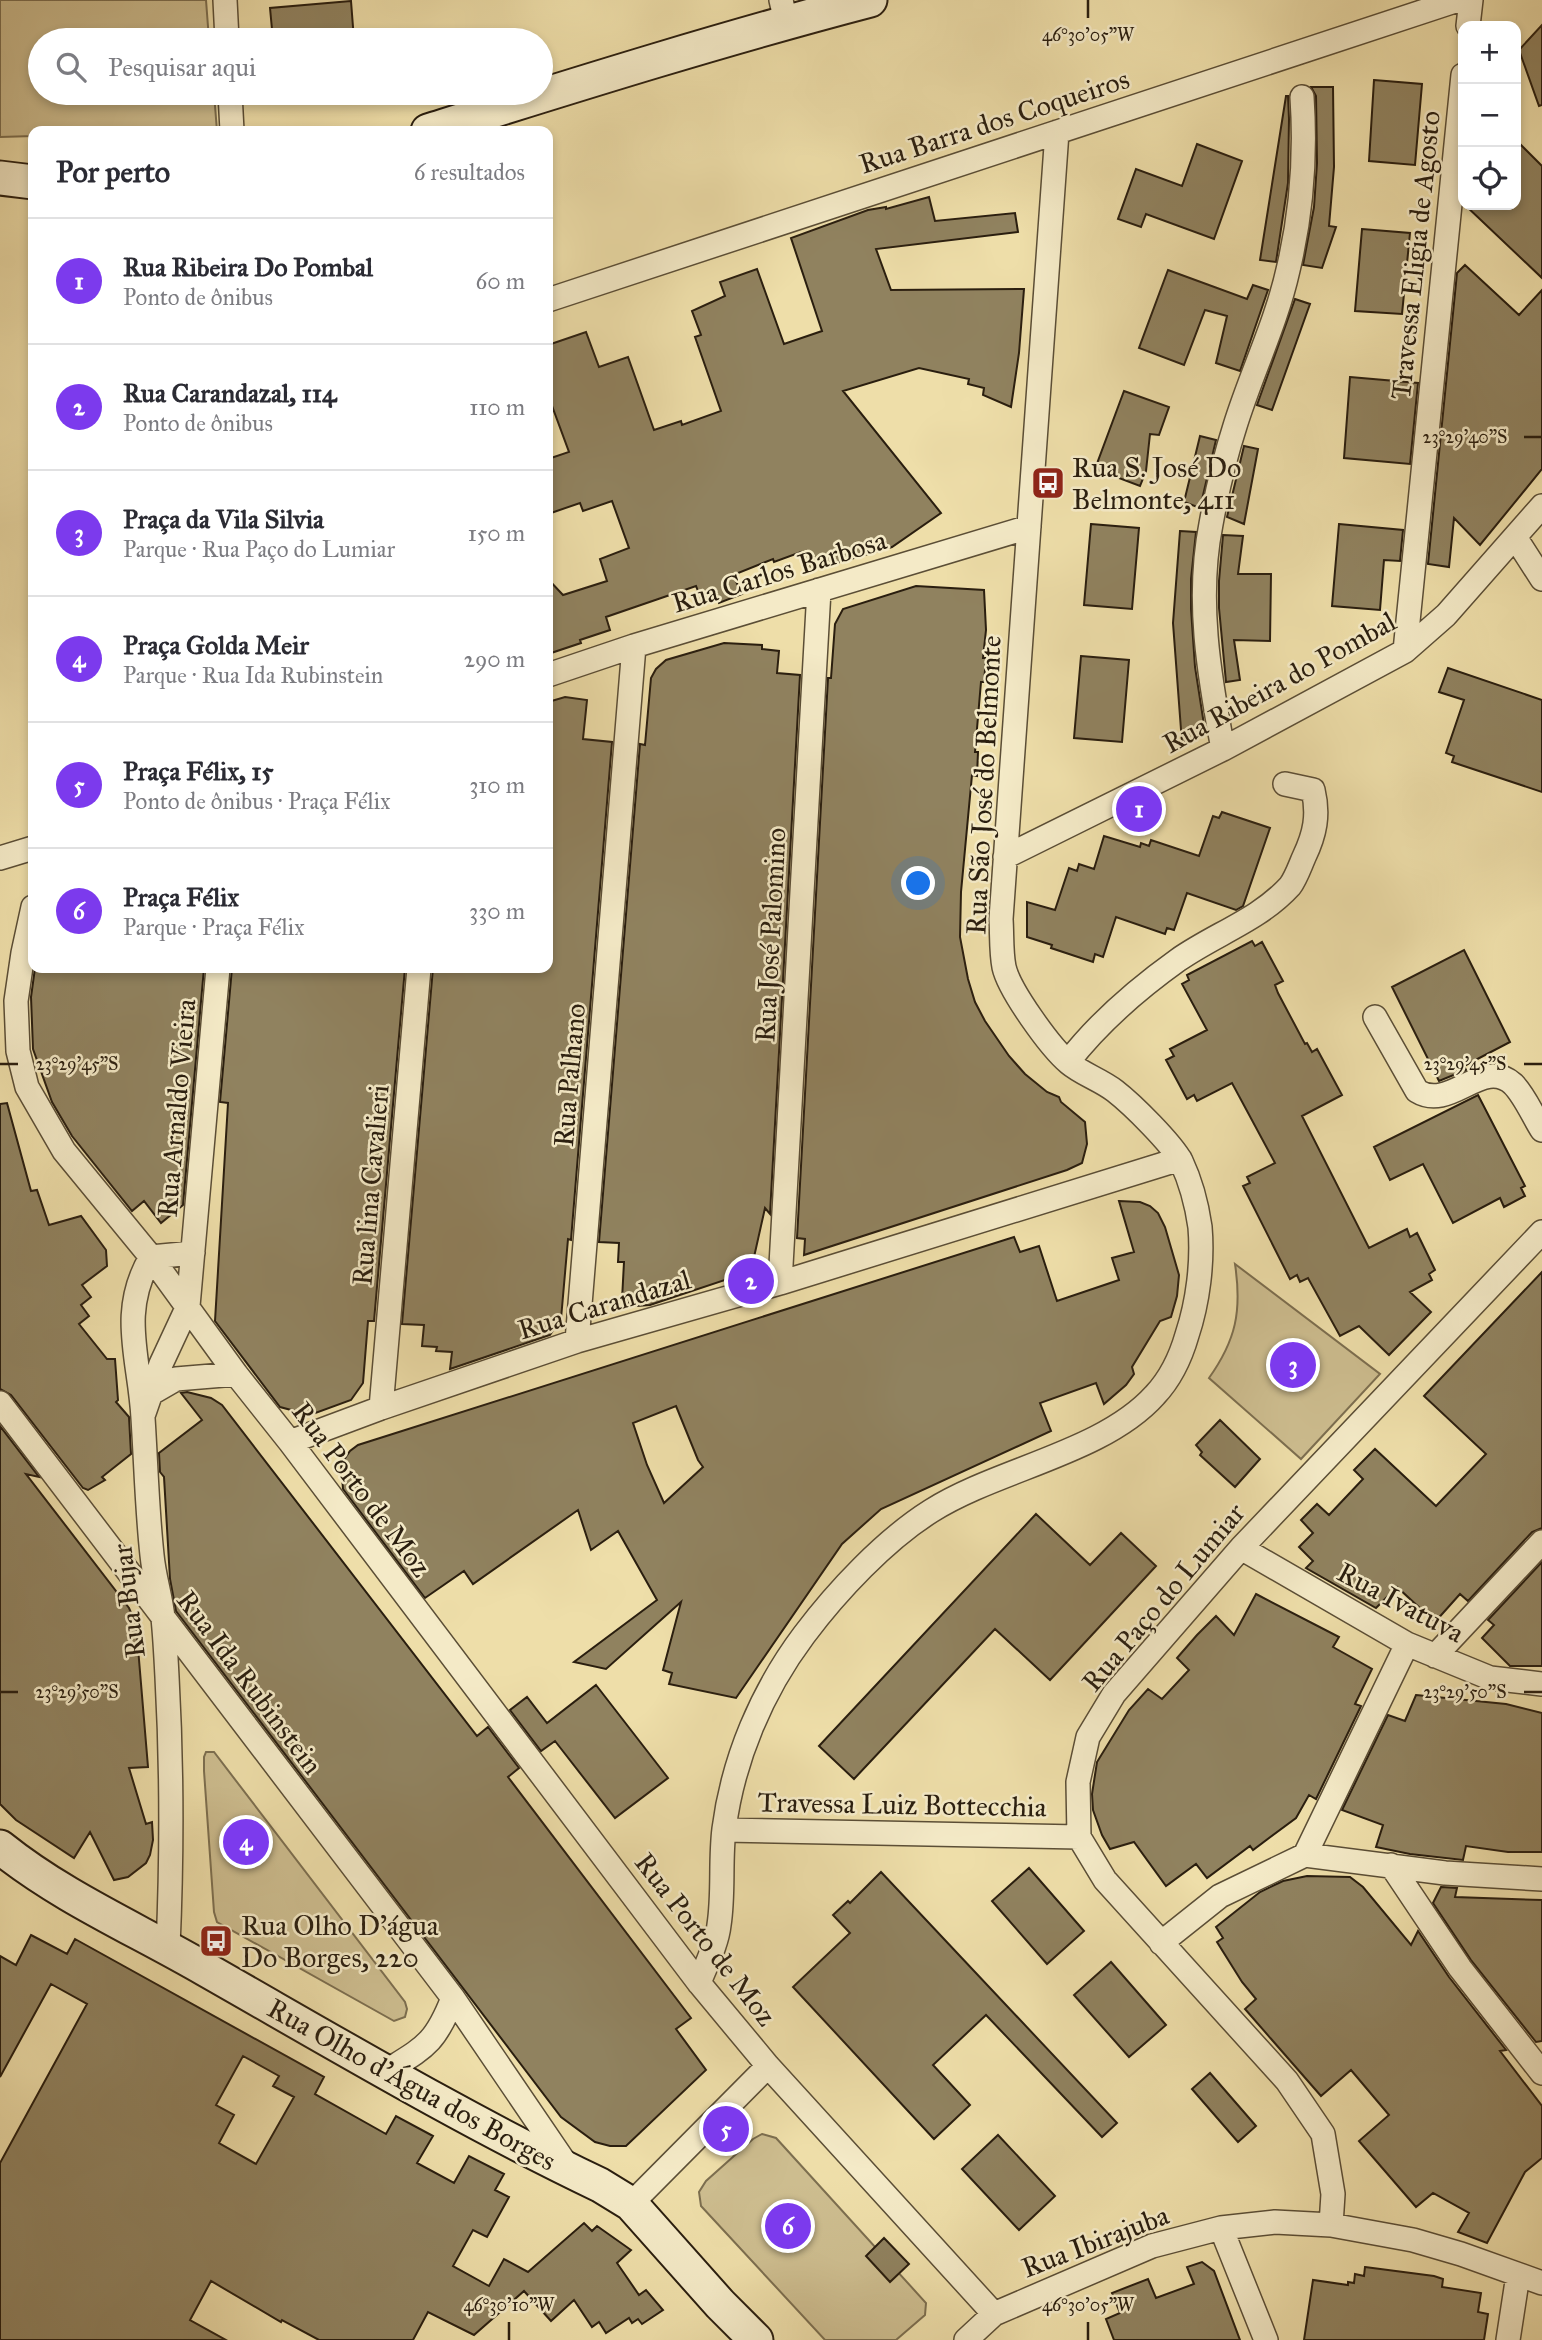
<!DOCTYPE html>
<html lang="pt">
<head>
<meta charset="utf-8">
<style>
	body { margin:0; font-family:"IM FELL Great Primer",serif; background:#f2f2f3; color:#2b2b33 }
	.controls { position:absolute; right:21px; top:21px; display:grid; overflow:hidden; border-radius:14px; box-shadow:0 4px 10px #0003 }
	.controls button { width:63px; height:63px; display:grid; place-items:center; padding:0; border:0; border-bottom:2px solid #e1e1e2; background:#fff; color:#2b2b33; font:35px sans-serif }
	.you { position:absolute; left:919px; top:884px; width:24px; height:24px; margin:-18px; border:5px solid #fff; border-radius:50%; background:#1a73e8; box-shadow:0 0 0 10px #1a73e833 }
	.badge { display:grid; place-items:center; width:46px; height:46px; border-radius:50%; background:#7c3aed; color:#fff; font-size:23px; font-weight:700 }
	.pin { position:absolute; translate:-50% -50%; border:4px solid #fff; box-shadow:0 2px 7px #0006 }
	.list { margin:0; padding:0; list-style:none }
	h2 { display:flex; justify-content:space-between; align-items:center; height:91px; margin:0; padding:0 28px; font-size:30px }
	h2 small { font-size:23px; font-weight:400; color:#7c7c81 }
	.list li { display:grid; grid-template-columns:46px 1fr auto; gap:21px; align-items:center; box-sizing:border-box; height:126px; padding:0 28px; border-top:2px solid #e1e1e2 }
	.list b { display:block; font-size:26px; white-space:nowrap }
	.list p { margin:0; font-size:23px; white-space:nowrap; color:#7c7c81 }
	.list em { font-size:23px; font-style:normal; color:#7c7c81 }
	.icon { flex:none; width:38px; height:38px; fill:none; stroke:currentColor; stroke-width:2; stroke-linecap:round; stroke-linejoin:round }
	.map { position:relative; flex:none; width:1542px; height:2340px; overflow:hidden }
	.search { position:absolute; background:#fff; box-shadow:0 4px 10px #0003; left:28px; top:28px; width:525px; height:77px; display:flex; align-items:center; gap:18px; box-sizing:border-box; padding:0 24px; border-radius:38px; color:#7c7c81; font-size:26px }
	.panel { position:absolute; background:#fff; box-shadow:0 4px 10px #0003; left:28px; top:126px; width:525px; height:847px; border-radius:14px }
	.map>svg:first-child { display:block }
</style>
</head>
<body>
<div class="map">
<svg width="1542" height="2340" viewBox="0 0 1542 2340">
	<rect width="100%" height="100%" fill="#eedea9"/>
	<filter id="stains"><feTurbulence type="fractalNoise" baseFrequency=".00286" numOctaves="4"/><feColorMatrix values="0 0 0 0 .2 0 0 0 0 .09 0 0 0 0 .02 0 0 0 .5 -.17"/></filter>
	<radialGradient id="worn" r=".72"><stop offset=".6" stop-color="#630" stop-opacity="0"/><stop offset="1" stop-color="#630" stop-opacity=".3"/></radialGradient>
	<path fill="#cdbd8f" stroke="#7c6e4f" stroke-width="2" d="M0 0H206L209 40H40V93H214L217 131H33V136L0 137Z
		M1235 1264 1380 1374 1301 1459 1209 1378C1236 1340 1242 1311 1235 1264Z
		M206 1752H214L405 2002 407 2009 405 2017 394 2021 217 1922 214 1912 204 1771V1757Z
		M762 2134 776 2138 926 2303 925 2315 896 2340H825L701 2206 699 2192 706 2181 753 2139Z"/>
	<path fill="#90825f" stroke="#2a1e0f" stroke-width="2" fill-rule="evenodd" d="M351 1 354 40H273L270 8Z
		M1542 25V105L1539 106 1519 50Z
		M1374 80 1422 84 1415 165 1369 161Z
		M1311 87H1333L1334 167 1329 226 1336 227 1322 268 1303 265 1314 207 1317 163 1316 96Z
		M1286 96H1288L1289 119 1288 183 1276 262 1260 260Z
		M1516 140 1542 166V278L1465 205H1516Z
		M1197 144 1242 161 1214 239 1146 214 1141 227 1118 219 1136 169 1182 186Z
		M929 197 935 221 1015 213 1018 232 876 249 891 290 1024 289 1019 353 1011 407 983 395 984 388 968 384 969 379 919 368 843 391 941 513 892 547 809 571 801 552 774 562 773 559 733 575 742 594 719 603 718 599 703 604 696 586 606 617 610 630 580 640 581 643 548 654V579L563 595 607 581 600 559 629 548 612 501 583 511 580 503 548 514V459L569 452 548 395V345L586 332 599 367 628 357 654 430 681 421 682 425 721 411 695 337 701 335 692 311 725 296 720 282 757 269 784 344 822 331 791 238 868 210 886 207V209Z
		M1362 229 1410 233 1402 314 1355 311Z
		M1465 265 1519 315 1542 290V469L1480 545 1454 518 1449 567 1428 564 1457 273Z
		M1168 270 1247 299 1253 285 1268 290 1240 371 1216 363 1227 316 1205 310 1184 365 1139 348Z
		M1295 299 1310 304 1272 410 1257 405Z
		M1350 377 1418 383 1410 464 1344 458Z
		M1124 391 1169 407 1159 435 1150 434 1146 471 1140 486 1095 469Z
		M1200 436 1216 440 1200 508 1184 502Z
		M1244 446 1258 449 1244 524 1227 517Z
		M1091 524 1139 528 1132 609 1084 605Z
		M1339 524 1403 530 1400 561 1384 560 1380 610 1332 606Z
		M1180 531 1196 532 1191 579V609L1195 667 1205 731 1182 743 1173 623Z
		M1223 535 1243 536 1238 574H1271L1270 641 1234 640 1240 680 1226 682 1219 608V581Z
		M916 586 984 590 986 630 983 658H986L984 682H981L975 752H978L977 776 972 775 961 892 960 937 968 979 975 1002 985 1021 1009 1056 1025 1074 1047 1092 1059 1097 1061 1102 1085 1122 1087 1144 1082 1163 1067 1170 804 1255 805 1239 797 1238 828 678H831L835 624 843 609Z
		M724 643 762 645V649L779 651 777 673 800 675 770 1214 765 1208 752 1266 746 1273 650 1305 636 1306 622 1300 624 1262H618L619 1243 599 1242 640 744 645 745 651 678 656 669 666 660Z
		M1081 656 1129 660 1122 742 1074 738Z
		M1448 668 1542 700V792L1452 762 1454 756 1446 753 1464 700 1439 692Z
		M565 697 587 700 583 739 612 742 571 1240 568 1239 561 1319 550 1335 450 1369 452 1352 436 1351 437 1347 422 1346 424 1325 402 1324 433 968H548V702Z
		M1222 812 1270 828 1243 906 1236 910 1187 893 1174 930 1167 928 1165 934 1116 917 1103 957 1095 954 1093 962 1051 948 1052 945 1027 937V902L1055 910 1069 868 1077 871 1079 864 1094 869 1104 836 1140 847 1141 843 1149 846 1151 840 1199 856 1213 816 1219 818Z
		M1252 941 1255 946 1262 942 1283 981 1275 985 1278 993 1305 1044 1307 1043 1312 1052 1317 1049 1342 1095 1302 1116 1369 1248 1407 1229 1410 1237 1417 1233 1435 1270 1429 1274 1432 1280 1410 1292 1431 1312 1389 1355 1359 1326 1340 1336 1308 1278 1300 1282 1297 1275 1290 1279 1243 1186 1250 1183 1247 1177 1275 1163 1232 1083 1197 1101 1194 1095 1187 1099 1166 1060 1174 1056 1170 1049 1207 1030 1182 984 1189 980 1187 975Z
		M1464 950 1510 1042 1464 1066 1466 1070 1439 1081 1392 987Z
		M35 968H204L183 1205 161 1223 144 1201 132 1211 72 1136 52 1102 33 1049 31 997Z
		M232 968H405L374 1321H368L363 1383 351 1400 310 1415 280 1407 215 1321 228 1103 220 1102Z
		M1478 1095 1525 1186 1521 1188 1525 1196 1504 1207 1500 1198 1453 1223 1423 1164 1390 1180 1374 1147Z
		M7 1103 31 1191 37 1190 49 1225 81 1216 106 1250 107 1266 82 1285 91 1297 81 1305 89 1316 79 1324 107 1359H115L118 1400 116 1402 129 1417 131 1454 102 1477 105 1480 88 1490 83 1488 11 1395 0 1389V1104Z
		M1119 1201 1140 1202 1150 1206 1158 1213 1165 1227 1179 1275 1177 1296 1171 1317 1160 1321 1132 1367 1134 1374 1126 1385 1104 1404 1096 1383 1040 1403 1051 1431 881 1509 842 1544 736 1698 669 1684 672 1673 663 1670 681 1602 606 1669 574 1662 657 1600 618 1531 591 1550 578 1510 473 1584 464 1571 425 1598 343 1489 341 1464 350 1451 358 1445 1014 1237 1020 1252 1039 1246 1057 1301 1119 1280 1112 1258 1134 1252ZM676 1406 698 1460 703 1467 664 1503 647 1465 633 1423Z
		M1542 1272V1528L1532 1532 1468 1601 1460 1594 1435 1622 1397 1587 1376 1608 1306 1568 1313 1561 1299 1547 1313 1533 1301 1520 1317 1504 1329 1515 1363 1479 1354 1470 1375 1449 1436 1506 1486 1454 1424 1396Z
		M187 1392 211 1398 222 1405 477 1736 488 1727 519 1768 508 1777 691 2018 676 2029 706 2070 626 2146H610L595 2142 561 2117 176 1611 170 1579 164 1477 160 1472 159 1453 202 1420 181 1393Z
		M1220 1420 1260 1459 1235 1487 1200 1455 1202 1452 1196 1445Z
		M0 1426 39 1477 26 1474 129 1608 136 1624 148 1767 129 1768 146 1824 152 1822 153 1840 150 1855 146 1863 128 1877 114 1880 90 1832 74 1858 16 1820 0 1804Z
		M1036 1514 1090 1565 1121 1533 1156 1566 1050 1680 995 1629 854 1779 819 1746Z
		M1542 1562V1666H1510L1482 1638 1494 1625 1488 1620Z
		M1256 1594 1339 1637 1333 1647 1372 1669 1355 1704 1361 1706 1316 1799 1309 1795 1296 1818 1253 1850 1250 1846 1207 1878 1196 1864 1166 1886 1134 1842 1110 1849 1102 1835 1093 1810 1092 1794 1097 1762 1129 1710 1148 1689 1162 1699 1189 1670 1177 1658 1197 1635 1216 1616 1234 1635Z
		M596 1685 668 1778 615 1818 555 1741 541 1751 510 1710 527 1697 547 1723Z
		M1416 1695 1506 1704 1542 1713V1852H1508L1466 1846 1463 1860 1410 1854 1376 1847 1383 1825 1342 1810 1388 1715 1405 1721Z
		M1029 1868 1084 1931 1047 1964 992 1901Z
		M881 1872 1117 2123 1102 2137 986 2015 933 2065 970 2105 934 2139 793 1987 850 1933 833 1915 848 1901 850 1903Z
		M1307 1876 1350 1877 1363 1887 1411 1945 1418 1931 1449 1977 1506 2050 1500 2051 1542 2106V2158L1525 2172 1487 2243 1458 2232 1469 2213 1433 2193 1416 2207 1359 2141 1389 2115 1351 2070 1321 2096 1245 2009 1256 1999 1242 1982 1217 1942 1223 1938 1216 1927 1260 1892 1283 1881Z
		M1441 1887 1457 1888 1455 1897 1542 1900V2041L1536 2042 1471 1960 1433 1903Z
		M31 1935 67 1954 75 1939 324 2077 315 2094 386 2134 396 2116 433 2136 417 2163 454 2183 469 2156 504 2174 495 2190 509 2197 487 2237 473 2230 453 2266 489 2286 504 2259 528 2272 584 2223 592 2231 597 2226 631 2250 617 2263 639 2295 646 2290 663 2310 642 2324 638 2319 632 2323 629 2318 606 2333 599 2322 592 2327 574 2300 551 2321 524 2291 474 2335 428 2312 413 2340H319L282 2320 281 2322 211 2281 190 2320 226 2340H0V2163L87 2004 51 1984 0 2077V1956L16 1965ZM243 2056 279 2076 273 2086 294 2097 256 2164 219 2143 234 2115 216 2105Z
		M1111 1962 1166 2025 1129 2057 1074 1995Z
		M1210 2073 1256 2126 1238 2142 1192 2089Z
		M998 2135 1055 2196 1019 2230 962 2169Z
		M884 2238 909 2264 890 2282 866 2256Z
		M1202 2262 1214 2271 1240 2340H1114L1106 2319 1120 2313 1112 2293 1148 2279 1156 2298 1194 2284 1187 2267Z
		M1365 2267 1434 2276 1443 2279 1442 2287 1481 2293 1478 2312 1488 2314 1484 2340H1304L1313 2280 1348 2285V2282L1354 2283 1355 2274 1364 2276Z"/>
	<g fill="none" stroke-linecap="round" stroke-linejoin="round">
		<defs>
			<path id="street" d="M225 0 227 40
				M781 0 786 22
				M1468 26 1471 0
				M230 93 232 131
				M548 300 1458 0
				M1515 537 1542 579
				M1405 651 1463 75
				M548 675 634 646 1029 527
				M1223 749C1209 675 1196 599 1211 524 1217 491 1225 457 1235 426 1251 374 1276 324 1288 270 1302 212 1306 156 1302 97
				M1005 857 1223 749 1405 651 1446 615 1542 506
				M0 858 33 848
				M33 907 23 953 16 1001 18 1051 27 1087 64 1151 151 1257 236 1374 290 1442 699 1983 768 2066 994 2314
				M1375 1017 1417 1091C1451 1112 1482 1056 1513 1084 1525 1096 1533 1116 1542 1130
				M1068 1062C1099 1022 1136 990 1178 960 1215 934 1259 920 1290 886 1296 878 1300 866 1304 857 1315 834 1319 815 1313 790L1285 784
				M780 1283 819 590
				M577 1341 634 646
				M150 1394 176 1379 236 1374
				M0 1403 453 1998 568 2167
				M381 1408 419 968
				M144 1413 161 1364 188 1306 218 968
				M290 1442 381 1408 577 1341 780 1283 1180 1159
				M1241 1548 1407 1644 1490 1678 1542 1684
				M1435 1656 1542 1542
				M724 1830 1079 1837
				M1305 1855 1445 1873 1542 1879
				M1391 1865 1460 1968 1542 2073
				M1161 1943 1220 1896 1305 1855 1407 1644
				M168 1947C172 1857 172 1767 167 1677 166 1657 165 1637 163 1618 161 1597 154 1577 152 1555 147 1509 146 1464 143 1418 140 1359 118 1313 151 1257L193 1253
				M699 1983C706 1965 717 1944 719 1925 724 1893 720 1861 724 1829 733 1759 762 1691 804 1635 837 1591 885 1540 931 1511 997 1469 1103 1453 1155 1395 1170 1379 1181 1356 1187 1335 1198 1302 1203 1262 1200 1227 1197 1206 1190 1180 1181 1161 1171 1143 1133 1105 1115 1091 1101 1080 1082 1074 1069 1063 1050 1047 1009 990 1004 967 1001 952 1002 934 1001 919L1057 132
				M385 2072C425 2047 435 2044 453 1998
				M631 2204 768 2066
				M1331 2225 1333 2194 1323 2134 1287 2081 1105 1880 1079 1837 1078 1782 1088 1737 1114 1694 1241 1548 1542 1232
				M1221 2228 1266 2340
				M966 2340 994 2314 1152 2246 1221 2228 1275 2222 1331 2225 1413 2240 1461 2254 1542 2283
				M1508 2340 1518 2275"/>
			<path id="secondary" d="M428 131C575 85 721 39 870 0
				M0 178 33 182
				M0 1847C62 1897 136 1929 205 1969 335 2043 464 2120 600 2185L631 2204 720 2304 756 2340"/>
		</defs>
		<use href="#street" stroke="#5b4e36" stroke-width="26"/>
		<use href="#secondary" stroke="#2a1e0f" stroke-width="37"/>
		<use href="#street" stroke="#f4eac7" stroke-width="23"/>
		<use href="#secondary" stroke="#f4eac7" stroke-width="33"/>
	</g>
	<path fill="none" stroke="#2a1e0f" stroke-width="2.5" d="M1088 0V18M1524 437H1542M0 1064H18M1524 1064H1542M0 1692H18M1524 1692H1542M509 2322V2340M1088 2322V2340"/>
	<defs>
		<symbol id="bus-square" viewBox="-11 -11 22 22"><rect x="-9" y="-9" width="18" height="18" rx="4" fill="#8f2418" stroke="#f4eac7"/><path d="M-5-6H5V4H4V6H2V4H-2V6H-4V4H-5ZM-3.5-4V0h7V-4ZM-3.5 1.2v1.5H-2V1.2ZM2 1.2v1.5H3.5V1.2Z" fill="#fff"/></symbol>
	</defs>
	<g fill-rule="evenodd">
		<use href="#bus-square" x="1029" y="464" width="38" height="38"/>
		<use href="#bus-square" x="197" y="1922" width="38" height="38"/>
	</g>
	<g text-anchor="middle" stroke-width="5" stroke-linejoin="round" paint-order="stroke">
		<g font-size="28" fill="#2a1e0f" stroke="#f4eac7">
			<text transform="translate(994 121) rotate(-18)" y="10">Rua Barra dos Coqueiros</text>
			<text transform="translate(1415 255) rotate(-84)" y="10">Travessa Eligia de Agosto</text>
			<text transform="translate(779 571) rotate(-17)" y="10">Rua Carlos Barbosa</text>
			<text transform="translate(1279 682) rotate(-29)" y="10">Rua Ribeira do Pombal</text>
			<text transform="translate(983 785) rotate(-87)" y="10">Rua São José do Belmonte</text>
			<text transform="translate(770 935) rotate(-87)" y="10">Rua José Palomino</text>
			<text transform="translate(569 1075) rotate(-85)" y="10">Rua Palhano</text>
			<text transform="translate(176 1108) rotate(-85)" y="10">Rua Arnaldo Vieira</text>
			<text transform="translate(370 1185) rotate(-85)" y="10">Rua lina Cavalieri</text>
			<text transform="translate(604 1304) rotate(-17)" y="10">Rua Carandazal</text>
			<text transform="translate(362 1489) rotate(53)" y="10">Rua Porto de Moz</text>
			<text transform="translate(1163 1597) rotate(-50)" y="10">Rua Paço do Lumiar</text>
			<text transform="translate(128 1601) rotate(-97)" y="10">Rua Bujar</text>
			<text transform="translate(1401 1602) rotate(28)" y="10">Rua Ivatuva</text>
			<text transform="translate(250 1682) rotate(53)" y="10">Rua Ida Rubinstein</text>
			<text transform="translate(902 1804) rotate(1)" y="10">Travessa Luiz Bottecchia</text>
			<text transform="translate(706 1939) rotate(52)" y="10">Rua Porto de Moz</text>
			<text transform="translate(412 2084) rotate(29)" y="10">Rua Olho d'Água dos Borges</text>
			<text transform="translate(1095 2241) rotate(-21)" y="10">Rua Ibirajuba</text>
		</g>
		<g font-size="28" fill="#2a1e0f" stroke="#f4eac7" text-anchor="start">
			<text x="1072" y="477">Rua S. José Do<tspan x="1072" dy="32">Belmonte, 411</tspan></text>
			<text x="241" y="1935">Rua Olho D'água<tspan x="241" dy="32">Do Borges, 220</tspan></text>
		</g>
	</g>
	<g font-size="18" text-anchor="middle" fill="#2a1e0f" stroke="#f4eac7" stroke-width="5" stroke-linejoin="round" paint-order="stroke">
		<text x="1088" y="41">46°30'05"W</text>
		<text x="1465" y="443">23°29'40"S</text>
		<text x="77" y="1070">23°29'45"S</text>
		<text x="1465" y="1070">23°29'45"S</text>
		<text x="77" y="1698">23°29'50"S</text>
		<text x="1465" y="1698">23°29'50"S</text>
		<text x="509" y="2311">46°30'10"W</text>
		<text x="1088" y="2311">46°30'05"W</text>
	</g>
	<rect width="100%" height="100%" filter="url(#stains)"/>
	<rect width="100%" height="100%" fill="url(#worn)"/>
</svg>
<div class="controls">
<button>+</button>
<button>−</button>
<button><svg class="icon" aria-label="locate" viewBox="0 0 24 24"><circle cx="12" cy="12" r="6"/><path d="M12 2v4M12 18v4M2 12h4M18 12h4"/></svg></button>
</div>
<div class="you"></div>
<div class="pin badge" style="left:1139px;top:809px">1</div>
<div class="pin badge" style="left:751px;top:1281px">2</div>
<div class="pin badge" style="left:1293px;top:1365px">3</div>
<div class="pin badge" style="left:246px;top:1842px">4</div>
<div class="pin badge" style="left:726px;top:2129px">5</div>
<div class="pin badge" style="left:788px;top:2226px">6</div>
<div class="search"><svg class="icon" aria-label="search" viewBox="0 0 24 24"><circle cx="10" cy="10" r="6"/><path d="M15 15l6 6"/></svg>Pesquisar aqui</div>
<section class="panel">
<h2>Por perto<small>6 resultados</small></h2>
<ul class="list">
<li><span class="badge">1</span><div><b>Rua Ribeira Do Pombal</b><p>Ponto de ônibus</p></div><em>60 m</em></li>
<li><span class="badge">2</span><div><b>Rua Carandazal, 114</b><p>Ponto de ônibus</p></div><em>110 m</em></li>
<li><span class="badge">3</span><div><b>Praça da Vila Silvia</b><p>Parque · Rua Paço do Lumiar</p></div><em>150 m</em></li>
<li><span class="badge">4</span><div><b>Praça Golda Meir</b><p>Parque · Rua Ida Rubinstein</p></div><em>290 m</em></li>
<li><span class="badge">5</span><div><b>Praça Félix, 15</b><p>Ponto de ônibus · Praça Félix</p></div><em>310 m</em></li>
<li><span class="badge">6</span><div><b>Praça Félix</b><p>Parque · Praça Félix</p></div><em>330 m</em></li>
</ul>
</section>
</div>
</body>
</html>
